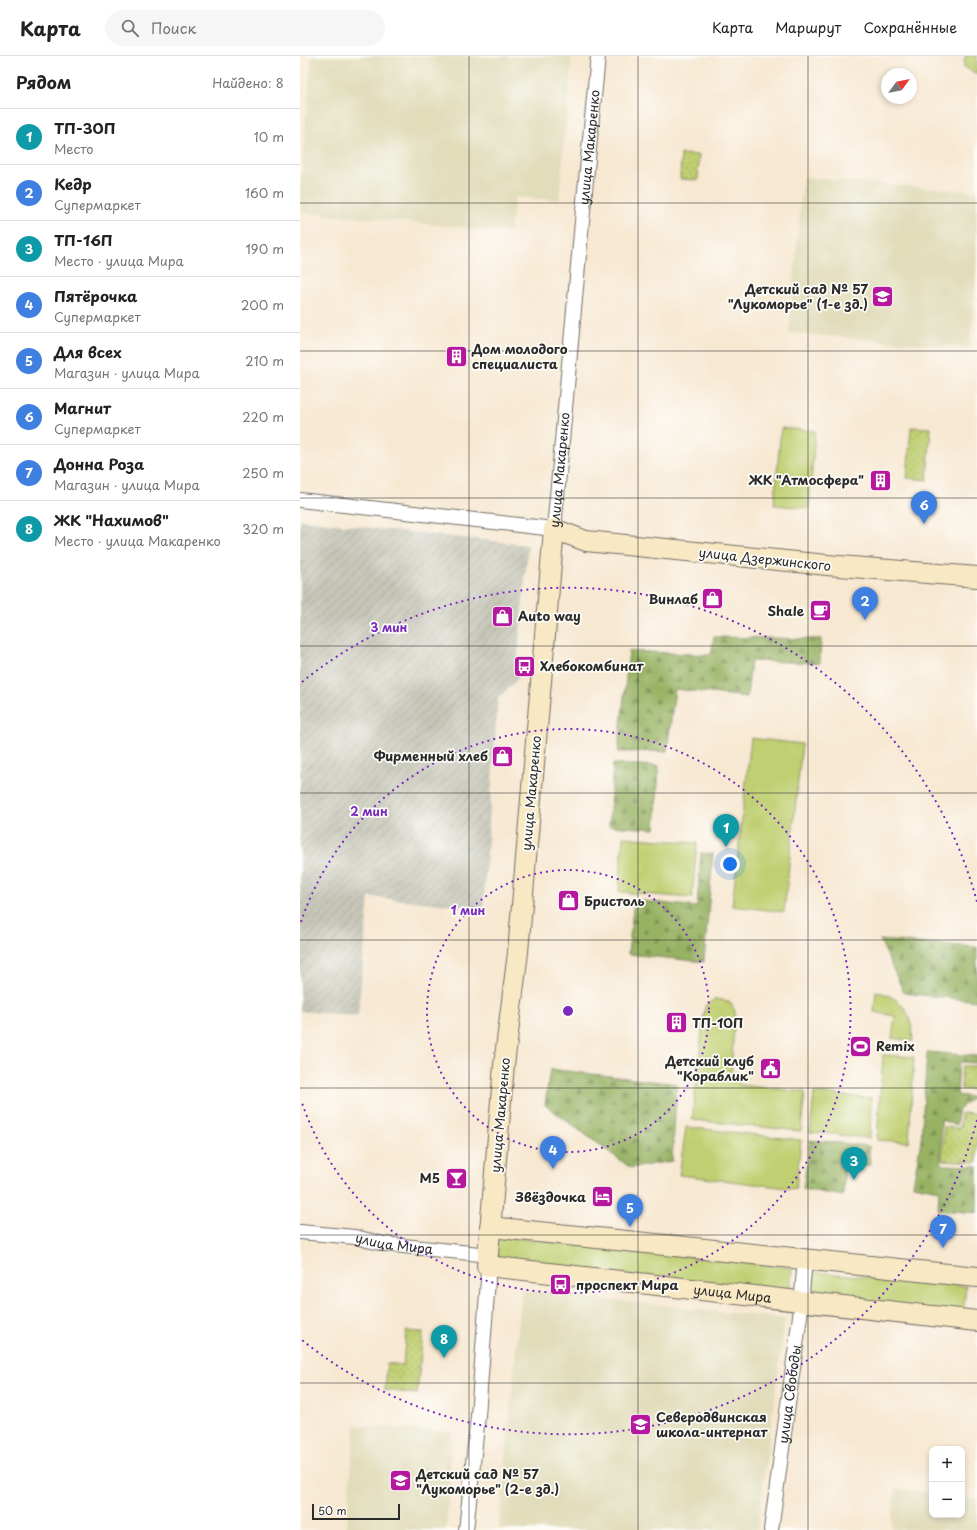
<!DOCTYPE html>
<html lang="ru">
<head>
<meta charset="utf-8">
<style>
	body { margin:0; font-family:"Playpen Sans",sans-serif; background:#f6f6f6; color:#222 }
	.controls { position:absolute; right:12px; bottom:12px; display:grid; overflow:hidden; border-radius:8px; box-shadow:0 2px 6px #0003 }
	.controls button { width:36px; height:36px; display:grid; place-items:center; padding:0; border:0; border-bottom:1px solid #e0e0e0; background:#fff; color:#222; font:20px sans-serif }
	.compass { position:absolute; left:581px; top:12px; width:36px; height:36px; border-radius:50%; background:#fff; box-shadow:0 2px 6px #0003; rotate:57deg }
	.scale { position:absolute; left:12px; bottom:10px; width:88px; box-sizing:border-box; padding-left:4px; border:2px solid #2b2b2b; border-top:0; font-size:11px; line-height:14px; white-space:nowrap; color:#2b2b2b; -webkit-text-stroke:3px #fdfcf7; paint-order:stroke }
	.you { position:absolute; left:430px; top:808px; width:14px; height:14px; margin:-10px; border:3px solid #fff; border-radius:50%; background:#1a73e8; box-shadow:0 0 0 6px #1a73e833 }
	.badge { display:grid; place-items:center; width:26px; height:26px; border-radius:50%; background:#d93025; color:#fff; font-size:13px; font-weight:700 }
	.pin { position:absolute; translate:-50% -33px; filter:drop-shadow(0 1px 2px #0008) }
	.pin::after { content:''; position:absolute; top:21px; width:14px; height:12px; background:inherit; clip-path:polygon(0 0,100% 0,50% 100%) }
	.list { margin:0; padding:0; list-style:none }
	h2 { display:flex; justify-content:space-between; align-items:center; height:52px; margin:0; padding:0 16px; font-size:17px }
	h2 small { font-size:13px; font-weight:400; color:#767676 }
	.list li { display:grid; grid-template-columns:26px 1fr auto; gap:12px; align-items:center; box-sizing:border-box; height:56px; padding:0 16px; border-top:1px solid #e0e0e0 }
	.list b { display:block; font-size:15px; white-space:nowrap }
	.list p { margin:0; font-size:13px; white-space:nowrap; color:#767676 }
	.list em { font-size:13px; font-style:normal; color:#767676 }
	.icon { flex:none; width:22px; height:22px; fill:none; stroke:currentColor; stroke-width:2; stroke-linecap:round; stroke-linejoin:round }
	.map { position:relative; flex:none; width:677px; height:1474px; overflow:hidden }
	header { display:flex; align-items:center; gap:24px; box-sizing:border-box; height:56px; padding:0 20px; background:#fff; border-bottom:1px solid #e0e0e0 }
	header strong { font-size:19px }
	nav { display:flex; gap:22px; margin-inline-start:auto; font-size:14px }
	.search { width:280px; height:36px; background:#f6f6f6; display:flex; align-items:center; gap:10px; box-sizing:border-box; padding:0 14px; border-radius:22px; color:#767676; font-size:15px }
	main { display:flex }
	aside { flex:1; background:#fff }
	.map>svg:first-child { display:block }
</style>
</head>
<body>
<header>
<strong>Карта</strong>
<div class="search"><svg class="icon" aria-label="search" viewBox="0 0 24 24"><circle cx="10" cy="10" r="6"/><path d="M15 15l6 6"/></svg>Поиск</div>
<nav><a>Карта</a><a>Маршрут</a><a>Сохранённые</a></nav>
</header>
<main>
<aside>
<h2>Рядом<small>Найдено: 8</small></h2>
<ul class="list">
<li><span class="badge" style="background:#0f9aa8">1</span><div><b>ТП-30П</b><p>Место</p></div><em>10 m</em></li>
<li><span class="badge" style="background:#3f7fe0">2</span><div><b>Кедр</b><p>Супермаркет</p></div><em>160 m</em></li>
<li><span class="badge" style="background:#0f9aa8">3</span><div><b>ТП-16П</b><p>Место · улица Мира</p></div><em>190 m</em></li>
<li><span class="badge" style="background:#3f7fe0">4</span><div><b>Пятёрочка</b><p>Супермаркет</p></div><em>200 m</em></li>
<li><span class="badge" style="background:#3f7fe0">5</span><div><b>Для всех</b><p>Магазин · улица Мира</p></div><em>210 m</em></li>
<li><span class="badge" style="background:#3f7fe0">6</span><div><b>Магнит</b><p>Супермаркет</p></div><em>220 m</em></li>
<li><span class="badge" style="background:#3f7fe0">7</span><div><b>Донна Роза</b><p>Магазин · улица Мира</p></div><em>250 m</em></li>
<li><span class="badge" style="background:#0f9aa8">8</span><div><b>ЖК &quot;Нахимов&quot;</b><p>Место · улица Макаренко</p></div><em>320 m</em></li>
</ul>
</aside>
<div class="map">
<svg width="677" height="1474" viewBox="0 0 677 1474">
	<defs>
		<pattern id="industrial-furrows" width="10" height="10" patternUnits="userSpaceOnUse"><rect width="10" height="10" fill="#c5c5b8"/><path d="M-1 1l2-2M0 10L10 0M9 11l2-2" fill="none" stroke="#a9a99e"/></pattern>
		<pattern id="forest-firs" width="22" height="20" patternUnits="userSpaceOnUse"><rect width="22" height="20" fill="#98b263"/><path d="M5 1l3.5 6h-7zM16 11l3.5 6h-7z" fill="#7c9152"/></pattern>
		<pattern id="park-dots" width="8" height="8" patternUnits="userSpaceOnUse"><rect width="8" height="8" fill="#c0cf71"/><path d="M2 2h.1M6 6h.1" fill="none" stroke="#a5b262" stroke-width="1.8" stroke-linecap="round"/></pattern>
	</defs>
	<rect width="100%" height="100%" fill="#fdfcf7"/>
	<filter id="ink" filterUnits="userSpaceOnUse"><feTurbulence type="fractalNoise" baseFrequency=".025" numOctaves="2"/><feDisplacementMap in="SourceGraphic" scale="8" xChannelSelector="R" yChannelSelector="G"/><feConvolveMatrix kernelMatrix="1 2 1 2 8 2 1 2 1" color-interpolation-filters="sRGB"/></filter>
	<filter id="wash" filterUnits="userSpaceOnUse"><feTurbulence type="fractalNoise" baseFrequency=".012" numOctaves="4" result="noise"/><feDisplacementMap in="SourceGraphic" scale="16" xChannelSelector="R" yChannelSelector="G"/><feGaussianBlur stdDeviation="0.9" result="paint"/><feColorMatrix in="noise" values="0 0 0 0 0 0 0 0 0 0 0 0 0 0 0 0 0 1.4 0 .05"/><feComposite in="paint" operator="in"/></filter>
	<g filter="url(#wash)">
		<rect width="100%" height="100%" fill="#f7e8d2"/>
		<path fill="#e1dcba" d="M12 0H272L259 144 215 141 210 176 0 156V130Z
			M503 121 677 136V203L670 292 489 277Z
			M222 1234 485 1263 457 1474H199Z
			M55 1369 152 1376 146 1474H46Z
			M596 1432 632 1437V1459H662V1441L677 1443V1474H591Z"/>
		<path fill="url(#industrial-furrows)" d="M0 464 228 489 217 610 218 622 198 642 183 852 69 841 58 960 0 955Z"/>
		<path fill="#c0cf71" stroke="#767d4e" d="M665 0H677V18L664 11Z
			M481 372 515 375 509 452 474 449Z
			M451 682 502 688 484 856 432 850Z
			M323 781 397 787 392 842 319 836Z
			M576 935C604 943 611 956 613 985L592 982 595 960 574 956Z
			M415 943 429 945 435 955 431 1018 440 1029 505 1036 501 1075 392 1064 405 950Z
			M583 999 614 1001 609 1086 577 1084Z
			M514 1037 571 1042 570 1082 510 1076Z
			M386 1071 501 1084 496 1133 379 1119Z
			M197 1180 492 1212 490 1237 200 1205 195 1192Z
			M514 1216 666 1230 663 1260 512 1246Z"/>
		<path fill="url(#forest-firs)" stroke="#626e47" d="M414 581 521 583 520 607 451 605 447 641 375 633 367 695 318 696 329 595 411 599Z
			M313 708 359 710 355 773 309 770Z
			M401 797 413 798 404 906 328 898 334 844 397 851Z
			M580 884 677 891V945L604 937Z
			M627 996 677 1000V1007L659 1006 657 1039 673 1041 658 1054 657 1069 641 1064V1109L677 1110V1157L638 1154 639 1134 613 1129 621 1085Z
			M250 1013 377 1028 372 1105 331 1112 245 1049Z
			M510 1084 569 1090 570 1109 545 1110 543 1140 503 1133Z"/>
		<path fill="url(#park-dots)" stroke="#767d4e" d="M381 98 399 99 398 124 380 123Z
			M611 371 631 372 627 424 607 422Z
			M662 1010H677V1034L661 1033Z
			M661 1057 677 1058V1106L642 1104 644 1071 660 1072Z
			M106 1275 123 1276 117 1338 85 1334 87 1307 103 1309Z"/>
	</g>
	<g filter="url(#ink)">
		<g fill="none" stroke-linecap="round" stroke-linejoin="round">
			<defs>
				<g id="street">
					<path id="s1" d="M0 444 254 473 283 155 298 0"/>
					<path id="s2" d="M0 1176 55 1181 84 1188 189 1199"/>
					<path d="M166 1474 178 1360 188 1224 187 1210"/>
					<path id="s3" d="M471 1474 500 1260 505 1203"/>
				</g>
				<g id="secondary">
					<path id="s4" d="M677 521 527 509 286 485 254 473 218 896 204 1009 187 1210 677 1265"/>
					<path d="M190 1171 677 1221"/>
				</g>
			</defs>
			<use href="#street" stroke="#726d65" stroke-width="16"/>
			<use href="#secondary" stroke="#726d65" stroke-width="22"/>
			<use href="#street" stroke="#fff" stroke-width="14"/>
			<use href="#secondary" stroke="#f8e8c3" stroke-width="20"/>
		</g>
	</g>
	<path fill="none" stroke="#2b2b2b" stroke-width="1" stroke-opacity="0.55" d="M169 0V1474M338 0V1474M508 0V1474M0 147H677M0 295H677M0 442H677M0 590H677M0 737H677M0 884H677M0 1032H677M0 1179H677M0 1327H677"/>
	<g fill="none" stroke="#7b2cbf" stroke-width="2" stroke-dasharray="2 4">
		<circle cx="268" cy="955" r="141"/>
		<path d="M1 866A282 282 0 1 1 1 1044"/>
		<path d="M677 1064A423 423 0 0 1 2 1284M2 626A423 423 0 0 1 677 846"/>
	</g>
	<defs>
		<symbol id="school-square" viewBox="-11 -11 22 22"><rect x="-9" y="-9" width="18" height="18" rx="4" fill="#b5179e" stroke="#fdfcf7"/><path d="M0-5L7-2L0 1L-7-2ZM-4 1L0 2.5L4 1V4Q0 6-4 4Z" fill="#fff"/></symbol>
		<symbol id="building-square" viewBox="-11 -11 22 22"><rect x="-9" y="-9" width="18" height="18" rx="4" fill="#b5179e" stroke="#fdfcf7"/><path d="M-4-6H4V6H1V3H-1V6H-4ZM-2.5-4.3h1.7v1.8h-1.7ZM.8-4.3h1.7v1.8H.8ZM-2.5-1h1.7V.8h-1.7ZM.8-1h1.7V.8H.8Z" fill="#fff"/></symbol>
		<symbol id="shop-square" viewBox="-11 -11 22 22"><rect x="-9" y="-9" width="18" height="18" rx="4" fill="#b5179e" stroke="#fdfcf7"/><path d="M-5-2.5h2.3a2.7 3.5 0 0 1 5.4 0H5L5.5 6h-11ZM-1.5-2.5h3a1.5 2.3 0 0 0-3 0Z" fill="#fff"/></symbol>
		<symbol id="cafe-square" viewBox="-11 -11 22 22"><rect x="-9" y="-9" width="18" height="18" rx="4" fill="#b5179e" stroke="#fdfcf7"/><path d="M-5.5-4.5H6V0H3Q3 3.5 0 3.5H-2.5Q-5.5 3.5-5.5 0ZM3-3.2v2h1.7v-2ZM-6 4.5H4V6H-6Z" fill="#fff"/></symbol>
		<symbol id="bus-square" viewBox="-11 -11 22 22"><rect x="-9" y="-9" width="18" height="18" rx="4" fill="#b5179e" stroke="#fdfcf7"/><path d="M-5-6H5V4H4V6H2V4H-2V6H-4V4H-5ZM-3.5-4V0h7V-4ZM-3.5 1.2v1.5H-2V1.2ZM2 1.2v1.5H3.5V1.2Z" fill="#fff"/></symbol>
		<symbol id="stadium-square" viewBox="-11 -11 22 22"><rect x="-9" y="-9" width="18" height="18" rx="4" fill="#b5179e" stroke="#fdfcf7"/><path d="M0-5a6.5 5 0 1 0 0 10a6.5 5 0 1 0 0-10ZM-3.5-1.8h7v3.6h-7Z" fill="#fff"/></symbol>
		<symbol id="civic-square" viewBox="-11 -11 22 22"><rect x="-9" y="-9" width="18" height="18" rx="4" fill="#b5179e" stroke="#fdfcf7"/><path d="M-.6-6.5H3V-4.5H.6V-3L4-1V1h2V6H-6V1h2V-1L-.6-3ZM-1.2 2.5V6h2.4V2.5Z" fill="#fff"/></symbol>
		<symbol id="bar-square" viewBox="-11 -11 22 22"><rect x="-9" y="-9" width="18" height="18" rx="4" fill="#b5179e" stroke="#fdfcf7"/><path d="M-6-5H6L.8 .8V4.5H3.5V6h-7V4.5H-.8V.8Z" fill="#fff"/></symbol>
		<symbol id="hotel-square" viewBox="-11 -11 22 22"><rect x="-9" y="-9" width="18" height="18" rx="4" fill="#b5179e" stroke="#fdfcf7"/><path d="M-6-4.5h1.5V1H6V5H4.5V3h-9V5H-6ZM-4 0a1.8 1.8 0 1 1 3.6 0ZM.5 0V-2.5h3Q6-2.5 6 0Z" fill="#fff"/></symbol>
	</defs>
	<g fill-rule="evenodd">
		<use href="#school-square" x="570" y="228" width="25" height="25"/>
		<use href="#building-square" x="144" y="288" width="25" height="25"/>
		<use href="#building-square" x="568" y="412" width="25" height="25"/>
		<use href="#shop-square" x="400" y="530" width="25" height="25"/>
		<use href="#cafe-square" x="508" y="542" width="25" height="25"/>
		<use href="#shop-square" x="190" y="548" width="25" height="25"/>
		<use href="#bus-square" x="212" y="598" width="25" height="25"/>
		<use href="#shop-square" x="190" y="688" width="25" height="25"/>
		<use href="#shop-square" x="256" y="832" width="25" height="25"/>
		<use href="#building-square" x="364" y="954" width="25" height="25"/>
		<use href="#stadium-square" x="548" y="978" width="25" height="25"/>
		<use href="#civic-square" x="458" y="1000" width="25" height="25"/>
		<use href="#bar-square" x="144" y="1110" width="25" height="25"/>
		<use href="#hotel-square" x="290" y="1128" width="25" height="25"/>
		<use href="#bus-square" x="248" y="1216" width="25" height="25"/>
		<use href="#school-square" x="328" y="1356" width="25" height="25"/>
		<use href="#school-square" x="88" y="1412" width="25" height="25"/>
	</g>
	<g text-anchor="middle" stroke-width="3.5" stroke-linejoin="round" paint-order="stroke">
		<g font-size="13" fill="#2b2b2b" stroke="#fdfcf7">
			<text dy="5" stroke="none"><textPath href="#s1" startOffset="639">улица Макаренко</textPath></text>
			<text dy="5" stroke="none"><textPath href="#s1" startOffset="315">улица Макаренко</textPath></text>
			<text transform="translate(465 503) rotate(6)" y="5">улица Дзержинского</text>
			<text transform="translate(231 737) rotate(-85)" y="5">улица Макаренко</text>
			<text transform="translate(200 1059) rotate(-85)" y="5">улица Макаренко</text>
			<text dy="5" stroke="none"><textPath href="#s2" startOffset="95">улица Мира</textPath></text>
			<text dy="5" stroke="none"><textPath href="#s4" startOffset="1414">улица Мира</textPath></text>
			<text dy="5" stroke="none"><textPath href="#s3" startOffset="137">улица Свободы</textPath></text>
		</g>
		<g font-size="13" font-weight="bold" fill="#2b2b2b" stroke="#fdfcf7" text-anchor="start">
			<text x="568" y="238" text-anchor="end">Детский сад № 57<tspan x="568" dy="15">"Лукоморье" (1-е зд.)</tspan></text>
			<text x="172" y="298">Дом молодого<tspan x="172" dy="15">специалиста</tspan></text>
			<text x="564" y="429" text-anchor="end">ЖК "Атмосфера"</text>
			<text x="398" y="548" text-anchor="end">Винлаб</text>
			<text x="504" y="560" text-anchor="end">Shale</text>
			<text x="218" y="565">Auto way</text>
			<text x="240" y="615">Хлебокомбинат</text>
			<text x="188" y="705" text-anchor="end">Фирменный хлеб</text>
			<text x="284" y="850">Бристоль</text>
			<text x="392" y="972">ТП-10П</text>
			<text x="576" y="995">Remix</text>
			<text x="454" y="1010" text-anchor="end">Детский клуб<tspan x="454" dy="15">"Кораблик"</tspan></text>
			<text x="140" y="1127" text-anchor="end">М5</text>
			<text x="286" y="1146" text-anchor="end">Звёздочка</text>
			<text x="276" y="1234">проспект Мира</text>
			<text x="356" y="1366">Северодвинская<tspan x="356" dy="15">школа-интернат</tspan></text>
			<text x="116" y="1423">Детский сад № 57<tspan x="116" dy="15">"Лукоморье" (2-е зд.)</tspan></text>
		</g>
	</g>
	<circle cx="268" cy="955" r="6" fill="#7b2cbf" stroke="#fdfcf7" stroke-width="2"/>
	<g font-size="12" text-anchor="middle" font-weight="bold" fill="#7b2cbf" stroke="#fdfcf7" stroke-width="3.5" stroke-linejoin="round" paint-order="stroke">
		<text x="89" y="576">3 мин</text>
		<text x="69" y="760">2 мин</text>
		<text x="168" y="859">1 мин</text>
	</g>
</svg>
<div class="controls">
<button>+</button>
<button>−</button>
</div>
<svg class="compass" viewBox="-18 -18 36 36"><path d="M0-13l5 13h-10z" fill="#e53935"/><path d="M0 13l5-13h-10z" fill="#767676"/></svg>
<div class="scale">50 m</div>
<div class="you"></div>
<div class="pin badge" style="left:426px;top:791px;background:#0f9aa8">1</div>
<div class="pin badge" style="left:565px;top:564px;background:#3f7fe0">2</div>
<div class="pin badge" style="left:554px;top:1124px;background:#0f9aa8">3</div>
<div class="pin badge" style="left:253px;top:1113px;background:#3f7fe0">4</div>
<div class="pin badge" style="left:330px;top:1171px;background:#3f7fe0">5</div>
<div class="pin badge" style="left:624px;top:468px;background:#3f7fe0">6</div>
<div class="pin badge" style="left:643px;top:1192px;background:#3f7fe0">7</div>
<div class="pin badge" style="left:144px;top:1302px;background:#0f9aa8">8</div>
</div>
</main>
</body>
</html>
